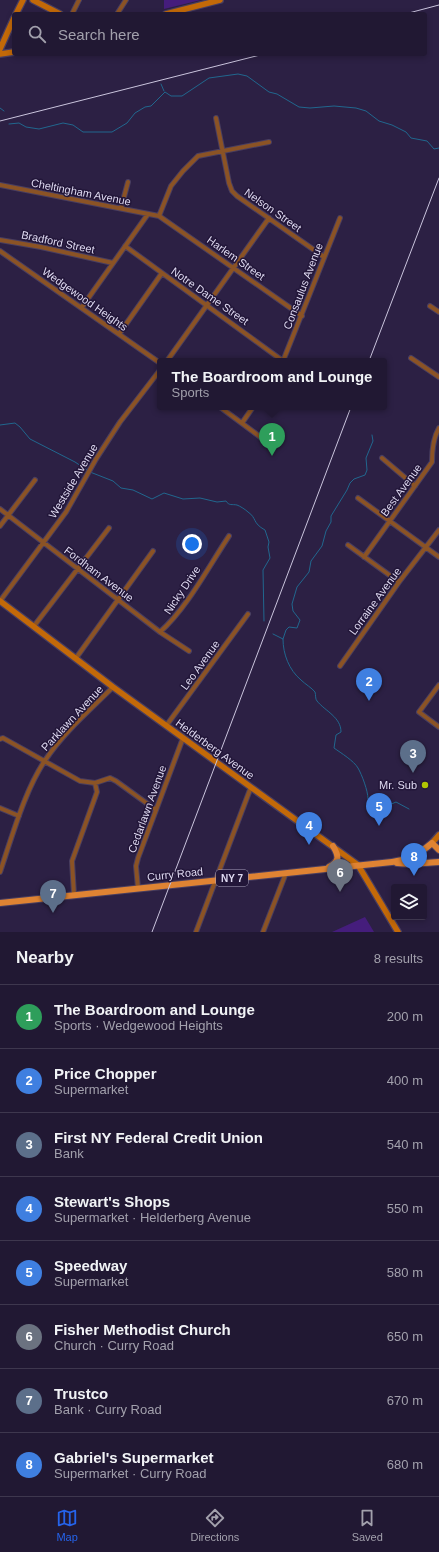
<!DOCTYPE html>
<html lang="en">
<head>
<meta charset="utf-8">
<style>
	body { margin:0; font-family:Helvetica,sans-serif; background:#29213b; color:#f1f3f6 }
	.controls { position:absolute; right:12px; bottom:12px; display:grid; overflow:hidden; border-radius:4px; box-shadow:0 2px 6px #0003 }
	.controls button { width:36px; height:36px; display:grid; place-items:center; padding:0; border:0; border-bottom:1px solid #3e374e; background:#211833; color:#f1f3f6; font:20px sans-serif }
	.you { position:absolute; left:192px; top:544px; width:14px; height:14px; margin:-10px; border:3px solid #fff; border-radius:50%; background:#1a73e8; box-shadow:0 0 0 6px #1a73e833 }
	.badge { display:grid; place-items:center; width:26px; height:26px; border-radius:50%; background:#2563eb; color:#fff; font-size:13px; font-weight:700 }
	.pin { position:absolute; translate:-50% -33px; filter:drop-shadow(0 1px 2px #0008) }
	.pin::after { content:''; position:absolute; top:21px; width:14px; height:12px; background:inherit; clip-path:polygon(0 0,100% 0,50% 100%) }
	.popup { position:absolute; left:157px; top:358px; width:230px; height:52px; box-sizing:border-box; display:grid; place-content:center; border-radius:4px; background:#211833; filter:drop-shadow(0 1px 3px #0005); font-size:13px; white-space:nowrap; color:#a2a0ac }
	.popup b { font-size:15px; color:#f1f3f6 }
	.popup::after { content:''; position:absolute; left:50%; top:100%; margin-left:-8px; border:8px solid transparent; border-top-color:#211833 }
	.list { margin:0; padding:0; list-style:none }
	h2 { display:flex; justify-content:space-between; align-items:center; height:52px; margin:0; padding:0 16px; font-size:17px }
	h2 small { font-size:13px; font-weight:400; color:#a2a0ac }
	.list li { display:grid; grid-template-columns:26px 1fr auto; gap:12px; align-items:center; box-sizing:border-box; height:64px; padding:0 16px; border-top:1px solid #3e374e }
	.list b { display:block; font-size:15px; white-space:nowrap }
	.list p { margin:0; font-size:13px; white-space:nowrap; color:#a2a0ac }
	.list em { font-size:13px; font-style:normal; color:#a2a0ac }
	.icon { flex:none; width:22px; height:22px; fill:none; stroke:currentColor; stroke-width:2; stroke-linecap:round; stroke-linejoin:round }
	.map { position:relative; flex:none; width:439px; height:932px; overflow:hidden }
	.search { position:absolute; background:#211833; box-shadow:0 2px 6px #0003; left:12px; right:12px; top:12px; height:44px; display:flex; align-items:center; gap:10px; box-sizing:border-box; padding:0 14px; border-radius:4px; color:#a2a0ac; font-size:15px }
	.sheet { height:564px; background:#211833 }
	nav { display:flex; justify-content:space-around; align-items:center; box-sizing:border-box; height:56px; border-top:1px solid #3e374e; background:#211833; font-size:11px; color:#a2a0ac }
	nav a { display:grid; justify-items:center; gap:2px }
	nav .on { color:#2563eb }
	.map>svg:first-child { display:block }
</style>
</head>
<body>
<div class="map">
<svg width="439" height="932" viewBox="0 0 439 932">
	<rect width="100%" height="100%" fill="#2c2044"/>
	<path fill="#451d7c" d="M164 0H201L164 9Z
		M365 917 374 932H332Z"/>
	<g fill="none" stroke-linecap="round" stroke-linejoin="round">
		<path stroke="#21678e" stroke-width="1" d="M161 84 164 91
			M0 108 4 111
			M9 124 19 123 26 127 39 129 63 123 73 125 83 132H112L127 123 135 113 145 107 151 106 165 92 171 96H182L209 78 238 74 247 76 269 92 277 94 299 107 310 108 334 106 356 108 366 111 379 121 392 125 406 132 411 138 427 141 434 149 439 148
			M0 425 15 423 20 427 30 439 75 462 87 470
			M90 472 113 481 121 488 133 490 152 499 164 493 183 499 200 498 217 502 226 501C229 506 232 504 237 505 240 506 246 510 248 512 257 518 252 523 265 530L269 542 268 547 270 558 263 570 264 621
			M273 634 283 639C283 654 289 670 301 680 305 684 312 688 315 692 316 695 315 699 317 701 325 711 341 717 341 732L336 735 334 748C341 753 354 761 358 768 362 775 368 791 368 799L377 806H387L396 802 409 809
			M283 639 286 630 289 627 297 628 300 620 293 611 292 604 297 587 309 572 311 561 322 546 326 531 331 522V516L347 490 350 483 354 479 365 475 367 470 366 458 373 441 372 435"/>
		<defs>
			<path id="street" d="M72 14 79 0
				M117 14 126 0
				M216 118 229 183 232 191 237 196 324 257
				M0 185 159 216 302 316
				M121 208 128 182
				M159 216 171 186 183 171 198 156 269 142
				M0 240 41 247 113 263
				M125 246 283 361
				M0 251 160 363
				M430 306 439 312
				M82 307 148 214
				M119 334 162 273
				M411 358 439 377
				M167 361 269 218
				M283 361 340 218
				M220 407 271 445
				M242 423 253 407
				M382 458 415 486
				M358 498 439 557
				M0 509 160 632 189 651
				M0 526 35 480
				M348 545 399 582
				M364 557 432 462C432 451 433 438 439 428
				M0 601 66 512 96 459 120 422 160 370
				M34 626 109 528
				M160 632C187 608 209 566 229 536
				M76 658 153 551
				M340 666 399 582 439 530
				M439 685 419 712 439 727
				M166 726 248 614
				M0 739 3 738 80 781 95 783 110 778 116 781 156 810
				M0 808 19 816
				M0 872C12 837 25 789 46 759 64 732 90 710 113 687
				M138 888 136 866 138 858 183 738
				M74 895 72 861 97 792 95 783
				M196 932 251 787
				M263 932 286 873"/>
			<path id="secondary" d="M33 0 60 14
				M16 14 23 0
				M166 14 220 0
				M0 49 14 18
				M0 54 14 52
				M0 601 113 687 358 865 398 932
				M432 843 439 835"/>
			<path id="primary" d="M397 863 410 864 439 862
				M329 867C340 861 339 856 333 846
				M0 903 392 862C408 860 420 854 432 843L439 850"/>
		</defs>
		<use href="#street" stroke="#493e60" stroke-width="6"/>
		<use href="#secondary" stroke="#493e60" stroke-width="8"/>
		<use href="#primary" stroke="#493e60" stroke-width="8"/>
		<use href="#street" stroke="#8b5325" stroke-width="4"/>
		<use href="#secondary" stroke="#c36908" stroke-width="5.5"/>
		<use href="#primary" stroke="#df8333" stroke-width="6"/>
		<path stroke="#cac4dd" stroke-width="1" d="M405 14 439 5
			M0 121 264 54
			M369 361 439 178
			M152 932 351 407"/>
	</g>
	<circle fill="#b0c503" stroke="#221639" stroke-width="1.5" cx="425" cy="785" r="4"/>
	<g text-anchor="middle" stroke-width="3" stroke-linejoin="round" paint-order="stroke">
		<rect fill="#221639" stroke="#a69fba" stroke-width="1" x="216" y="870" width="32" height="16" rx="3"/>
		<g font-size="10" font-weight="bold" fill="#dfdaf1">
			<text x="232" y="882">NY 7</text>
		</g>
		<g font-size="11" fill="#dfdaf1" stroke="#221639">
			<text transform="translate(81 192) rotate(11)" y="4">Cheltingham Avenue</text>
			<text transform="translate(273 210) rotate(35)" y="4">Nelson Street</text>
			<text transform="translate(58 242) rotate(12)" y="4">Bradford Street</text>
			<text transform="translate(236 258) rotate(35)" y="4">Harlem Street</text>
			<text transform="translate(303 286) rotate(-69)" y="4">Consaulus Avenue</text>
			<text transform="translate(210 296) rotate(35)" y="4">Notre Dame Street</text>
			<text transform="translate(85 299) rotate(35)" y="4">Wedgewood Heights</text>
			<text transform="translate(73 481) rotate(-59)" y="4">Westside Avenue</text>
			<text transform="translate(401 490) rotate(-54)" y="4">Best Avenue</text>
			<text transform="translate(99 574) rotate(37)" y="4">Fordham Avenue</text>
			<text transform="translate(182 590) rotate(-56)" y="4">Nicky Drive</text>
			<text transform="translate(375 601) rotate(-54)" y="4">Lorraine Avenue</text>
			<text transform="translate(200 665) rotate(-54)" y="4">Leo Avenue</text>
			<text transform="translate(72 718) rotate(-47)" y="4">Parklawn Avenue</text>
			<text transform="translate(215 749) rotate(36)" y="4">Helderberg Avenue</text>
			<text transform="translate(147 809) rotate(-70)" y="4">Cedarlawn Avenue</text>
			<text transform="translate(175 874) rotate(-6)" y="4">Curry Road</text>
		</g>
		<g font-size="11" fill="#dfdaf1" stroke="#221639" text-anchor="end">
			<text x="417" y="789">Mr. Sub</text>
		</g>
	</g>
</svg>
<div class="controls">
<button><svg class="icon" aria-label="layers" viewBox="0 0 24 24"><path d="M12 4l9 5-9 5-9-5zM3 14l9 5 9-5"/></svg></button>
</div>
<div class="you"></div>
<div class="pin badge" style="left:272px;top:456px;background:#2e9e5b">1</div>
<div class="popup"><b>The Boardroom and Lounge</b>Sports</div>
<div class="pin badge" style="left:369px;top:701px;background:#3f7fe0">2</div>
<div class="pin badge" style="left:413px;top:773px;background:#5c6f8a">3</div>
<div class="pin badge" style="left:309px;top:845px;background:#3f7fe0">4</div>
<div class="pin badge" style="left:379px;top:826px;background:#3f7fe0">5</div>
<div class="pin badge" style="left:340px;top:892px;background:#6b7280">6</div>
<div class="pin badge" style="left:53px;top:913px;background:#5c6f8a">7</div>
<div class="pin badge" style="left:414px;top:876px;background:#3f7fe0">8</div>
<div class="search"><svg class="icon" aria-label="search" viewBox="0 0 24 24"><circle cx="10" cy="10" r="6"/><path d="M15 15l6 6"/></svg>Search here</div>
</div>
<section class="sheet">
<h2>Nearby<small>8 results</small></h2>
<ul class="list">
<li><span class="badge" style="background:#2e9e5b">1</span><div><b>The Boardroom and Lounge</b><p>Sports · Wedgewood Heights</p></div><em>200 m</em></li>
<li><span class="badge" style="background:#3f7fe0">2</span><div><b>Price Chopper</b><p>Supermarket</p></div><em>400 m</em></li>
<li><span class="badge" style="background:#5c6f8a">3</span><div><b>First NY Federal Credit Union</b><p>Bank</p></div><em>540 m</em></li>
<li><span class="badge" style="background:#3f7fe0">4</span><div><b>Stewart's Shops</b><p>Supermarket · Helderberg Avenue</p></div><em>550 m</em></li>
<li><span class="badge" style="background:#3f7fe0">5</span><div><b>Speedway</b><p>Supermarket</p></div><em>580 m</em></li>
<li><span class="badge" style="background:#6b7280">6</span><div><b>Fisher Methodist Church</b><p>Church · Curry Road</p></div><em>650 m</em></li>
<li><span class="badge" style="background:#5c6f8a">7</span><div><b>Trustco</b><p>Bank · Curry Road</p></div><em>670 m</em></li>
<li><span class="badge" style="background:#3f7fe0">8</span><div><b>Gabriel's Supermarket</b><p>Supermarket · Curry Road</p></div><em>680 m</em></li>
</ul>
</section>
<nav>
<a class="on"><svg class="icon" aria-label="map" viewBox="0 0 24 24"><path d="M3 6l6-2 6 2 6-2v14l-6 2-6-2-6 2zM9 4v14M15 6v14"/></svg>Map</a>
<a><svg class="icon" aria-label="directions" viewBox="0 0 24 24"><path d="M12 3l9 9-9 9-9-9zM9 14v-3h6M13 9l2 2-2 2"/></svg>Directions</a>
<a><svg class="icon" aria-label="saved" viewBox="0 0 24 24"><path d="M7 4h10v16l-5-4-5 4z"/></svg>Saved</a>
</nav>
</body>
</html>
